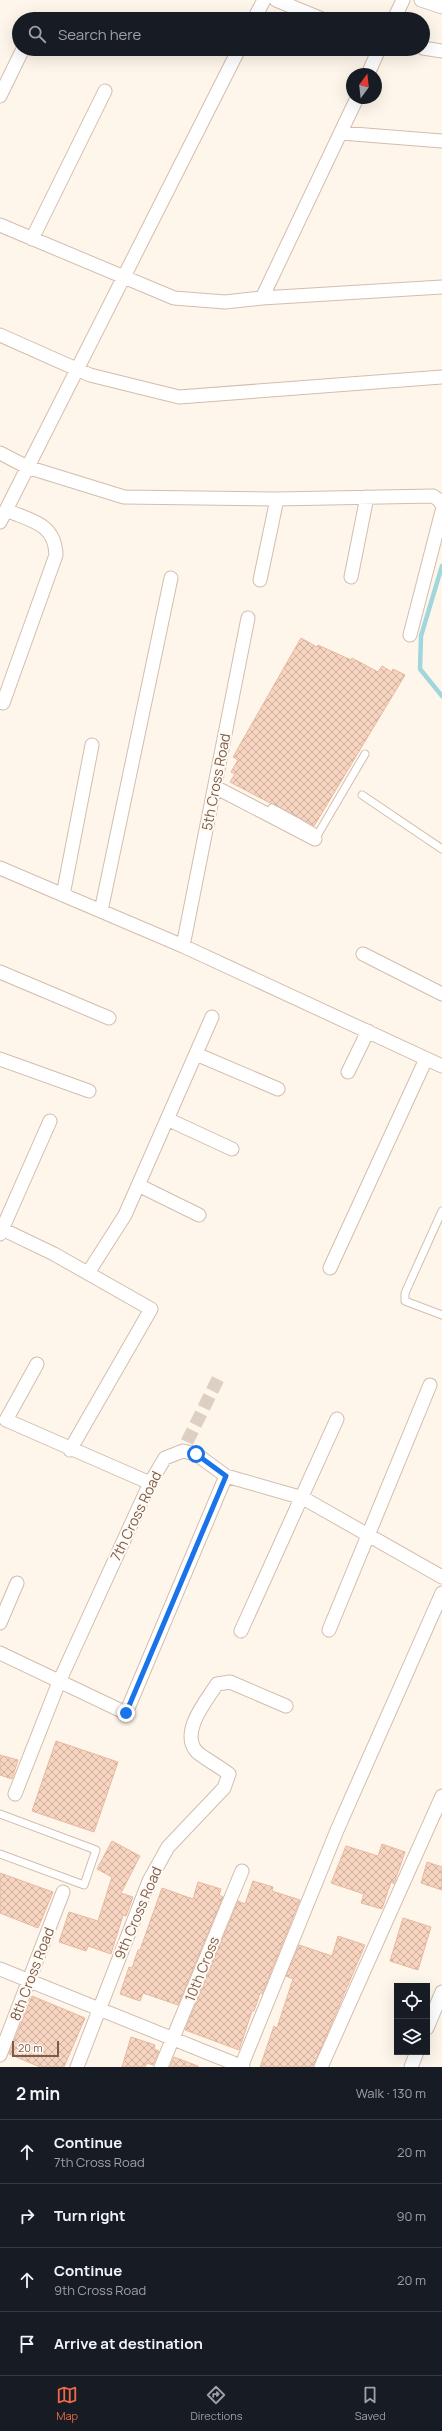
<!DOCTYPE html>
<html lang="en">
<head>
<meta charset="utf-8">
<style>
	body { margin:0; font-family:Manrope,sans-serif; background:#242831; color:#f1f3f6 }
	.controls { position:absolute; right:12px; bottom:12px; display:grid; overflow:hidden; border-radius:0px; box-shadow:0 4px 16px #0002 }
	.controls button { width:36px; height:36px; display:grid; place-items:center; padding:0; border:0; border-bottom:1px solid #363941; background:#171b24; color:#f1f3f6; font:20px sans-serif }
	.compass { position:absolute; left:346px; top:68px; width:36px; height:36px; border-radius:50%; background:#171b24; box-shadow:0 4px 16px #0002; rotate:15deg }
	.scale { position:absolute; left:12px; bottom:10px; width:47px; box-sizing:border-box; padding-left:4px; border:2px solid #7c5b4a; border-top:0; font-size:11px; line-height:14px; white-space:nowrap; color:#7c5b4a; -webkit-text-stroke:3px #fffaf3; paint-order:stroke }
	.stop { position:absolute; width:12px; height:12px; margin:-9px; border:3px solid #1a73e8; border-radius:50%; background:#fff }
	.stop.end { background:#1a73e8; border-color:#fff; box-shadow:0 1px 4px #0008 }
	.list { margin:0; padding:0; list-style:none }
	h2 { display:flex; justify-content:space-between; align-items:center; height:52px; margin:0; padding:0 16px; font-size:17px }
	h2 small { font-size:13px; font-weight:400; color:#9ea1a6 }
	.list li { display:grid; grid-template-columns:26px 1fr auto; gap:12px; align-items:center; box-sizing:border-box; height:64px; padding:0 16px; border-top:1px solid #363941 }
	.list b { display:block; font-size:15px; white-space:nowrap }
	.list p { margin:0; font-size:13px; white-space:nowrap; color:#9ea1a6 }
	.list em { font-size:13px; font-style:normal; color:#9ea1a6 }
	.icon { flex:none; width:22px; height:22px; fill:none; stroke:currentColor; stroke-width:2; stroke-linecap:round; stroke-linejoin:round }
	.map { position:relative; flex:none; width:442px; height:2067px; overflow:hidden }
	.search { position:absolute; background:#171b24; box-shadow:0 4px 16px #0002; left:12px; right:12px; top:12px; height:44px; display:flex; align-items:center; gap:10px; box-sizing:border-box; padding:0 14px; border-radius:22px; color:#9ea1a6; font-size:15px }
	.sheet { height:308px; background:#171b24 }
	nav { display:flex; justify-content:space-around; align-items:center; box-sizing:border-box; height:56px; border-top:1px solid #363941; background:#171b24; font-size:11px; color:#9ea1a6 }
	nav a { display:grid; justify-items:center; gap:2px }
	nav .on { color:#ef6948 }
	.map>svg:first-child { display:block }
</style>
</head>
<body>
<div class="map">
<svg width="442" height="2067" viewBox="0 0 442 2067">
	<defs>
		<pattern id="building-cross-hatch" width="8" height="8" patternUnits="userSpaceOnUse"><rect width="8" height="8" fill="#f6d4c0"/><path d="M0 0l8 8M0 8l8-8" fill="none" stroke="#ccaf9e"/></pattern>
	</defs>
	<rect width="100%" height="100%" fill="#fef6eb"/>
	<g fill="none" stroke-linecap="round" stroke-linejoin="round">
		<path stroke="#a2d6dd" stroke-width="4.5" d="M442 566 421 636 420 669 442 696"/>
	</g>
	<path fill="url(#building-cross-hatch)" stroke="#eab99f" d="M301 638 317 647 318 645 351 660 352 658 378 672 382 666 392 672 393 669 405 675 314 826 230 782 235 774 231 772 238 760 233 757Z
		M56 1741 118 1762 94 1832 32 1811Z
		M0 1755 18 1760 12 1779 0 1775Z
		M112 1841 140 1856 121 1893 133 1897 126 1916 123 1915 111 1954 88 1946 86 1951 59 1942 69 1912 98 1921 112 1877 97 1869Z
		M382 1844 405 1852 396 1878 394 1884 391 1882 382 1909 361 1903 364 1894 331 1883 346 1846 378 1856Z
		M427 1862 442 1867V1890L421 1883Z
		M0 1873 53 1892 38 1928 0 1913Z
		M253 1881 273 1887 272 1891 300 1900 262 1994 260 1993 254 2011H252L239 2050 185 2030 238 1901 245 1904Z
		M198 1882 221 1889 219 1895 223 1897 178 2005 143 1993 140 2001 120 1994 129 1967 132 1968 138 1950H140L162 1888 193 1899Z
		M403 1918 431 1927 418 1970 390 1961Z
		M338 1936 365 1945 313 2067H260L274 2026 277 2028 293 1979 286 1976 299 1945 332 1956Z
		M32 1996 85 2018 64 2067H40L9 2054Z
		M131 2037 155 2045 154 2049 159 2051 153 2065 147 2063 145 2067H122Z
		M174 2057 198 2066V2067H170Z"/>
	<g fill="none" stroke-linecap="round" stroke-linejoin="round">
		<path stroke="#decfc3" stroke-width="13" stroke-dasharray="13 6" stroke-linecap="butt" d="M187 1442 218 1379"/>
		<defs>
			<path id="service" d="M362 795 442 849
				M268 814 272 808 296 821
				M292 827 296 821 318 834 365 754
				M442 1211 405 1293V1301L442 1315
				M0 1814 96 1850 84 1885 0 1854"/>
			<path id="minor" d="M276 0 322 19
				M421 0 442 7
				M254 19 264 0
				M394 19 403 0
				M423 48 442 51
				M368 74 379 49
				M0 96 23 49
				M341 133 442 141
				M0 225 174 298 225 302 262 298 357 98
				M32 239 105 91
				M262 298 442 287
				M0 335 90 375 179 397 442 377
				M0 453 27 467 124 497 277 499 433 496 439 500 442 505
				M0 522 239 49
				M351 577 367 497
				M260 580 277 499
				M410 635 442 511
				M3 703 56 555C55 523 31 521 6 510
				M215 787 315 839
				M0 868 183 946 442 1066
				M63 895 92 745
				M101 911 171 578
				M183 946 248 618
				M363 954 442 994
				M0 972 109 1018
				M196 1054 278 1089
				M0 1059 89 1091
				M348 1072 368 1031
				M167 1119 232 1149
				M138 1185 199 1215
				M0 1228 54 1254 151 1309 70 1450
				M0 1234 50 1121
				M330 1268 426 1059
				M88 1273 125 1215 212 1017
				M37 1364 6 1420 150 1483
				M0 1623 17 1583
				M329 1630 430 1385
				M241 1631 337 1419
				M0 1653 126 1713 226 1476
				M15 1794 59 1682 150 1483 165 1458 183 1451 196 1454 226 1476 303 1498 442 1577
				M0 1969 243 2067
				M427 2028 442 1992
				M0 2055 63 1892
				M77 2067 149 1881 168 1847 224 1788 229 1774C222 1768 200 1756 196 1751 180 1731 207 1700 217 1684L230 1682 286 1706
				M161 2067 242 1871
				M241 2067 338 1828 442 1593
				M321 2067 442 1796
				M411 2067 417 2052"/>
		</defs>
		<use href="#service" stroke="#d3bdae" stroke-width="9"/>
		<use href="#minor" stroke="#d3bdae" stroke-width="15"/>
		<use href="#service" stroke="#fff" stroke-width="7"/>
		<use href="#minor" stroke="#fff" stroke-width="13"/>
	</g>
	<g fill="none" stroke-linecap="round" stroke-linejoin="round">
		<path stroke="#1a73e8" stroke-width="5" d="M126 1713 226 1476 196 1454"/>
	</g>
	<g text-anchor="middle" stroke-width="4" stroke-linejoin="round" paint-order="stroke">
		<g font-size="14" fill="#7c5b4a" stroke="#fffaf3">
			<text transform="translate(216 782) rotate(-79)" y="5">5th Cross Road</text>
			<text transform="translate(136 1516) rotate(-64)" y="5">7th Cross Road</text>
			<text transform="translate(138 1913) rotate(-67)" y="5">9th Cross Road</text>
			<text transform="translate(202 1969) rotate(-68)" y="5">10th Cross</text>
			<text transform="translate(32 1974) rotate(-69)" y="5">8th Cross Road</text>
		</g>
	</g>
</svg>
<div class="controls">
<button><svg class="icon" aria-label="locate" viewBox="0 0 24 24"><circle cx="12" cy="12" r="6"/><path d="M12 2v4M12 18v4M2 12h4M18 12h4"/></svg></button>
<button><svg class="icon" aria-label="layers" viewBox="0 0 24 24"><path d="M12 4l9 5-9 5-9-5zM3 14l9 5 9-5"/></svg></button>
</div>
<svg class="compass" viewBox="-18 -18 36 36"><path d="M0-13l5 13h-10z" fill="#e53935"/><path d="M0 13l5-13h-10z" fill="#9ea1a6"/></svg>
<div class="scale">20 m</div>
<div class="stop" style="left:196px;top:1454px"></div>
<div class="stop end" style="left:126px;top:1713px"></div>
<div class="search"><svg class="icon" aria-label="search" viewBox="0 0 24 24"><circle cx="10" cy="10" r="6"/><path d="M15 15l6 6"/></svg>Search here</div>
</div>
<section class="sheet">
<h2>2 min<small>Walk · 130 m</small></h2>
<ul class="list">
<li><svg class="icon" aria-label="ahead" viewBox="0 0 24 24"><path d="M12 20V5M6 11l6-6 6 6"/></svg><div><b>Continue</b><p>7th Cross Road</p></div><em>20 m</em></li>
<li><svg class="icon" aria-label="right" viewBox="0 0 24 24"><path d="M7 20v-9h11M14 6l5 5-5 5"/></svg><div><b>Turn right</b></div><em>90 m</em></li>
<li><svg class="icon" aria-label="ahead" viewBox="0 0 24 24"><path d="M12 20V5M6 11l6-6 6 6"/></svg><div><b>Continue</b><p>9th Cross Road</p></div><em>20 m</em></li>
<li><svg class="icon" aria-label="arrive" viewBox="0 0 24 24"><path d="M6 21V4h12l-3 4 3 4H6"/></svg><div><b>Arrive at destination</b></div></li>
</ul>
</section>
<nav>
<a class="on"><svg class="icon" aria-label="map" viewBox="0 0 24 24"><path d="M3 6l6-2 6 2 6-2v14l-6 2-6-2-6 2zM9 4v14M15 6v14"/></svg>Map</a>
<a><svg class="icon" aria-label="directions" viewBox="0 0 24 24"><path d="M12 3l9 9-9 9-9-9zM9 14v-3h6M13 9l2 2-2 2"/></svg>Directions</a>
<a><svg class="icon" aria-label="saved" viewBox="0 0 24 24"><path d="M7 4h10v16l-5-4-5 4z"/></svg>Saved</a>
</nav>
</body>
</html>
